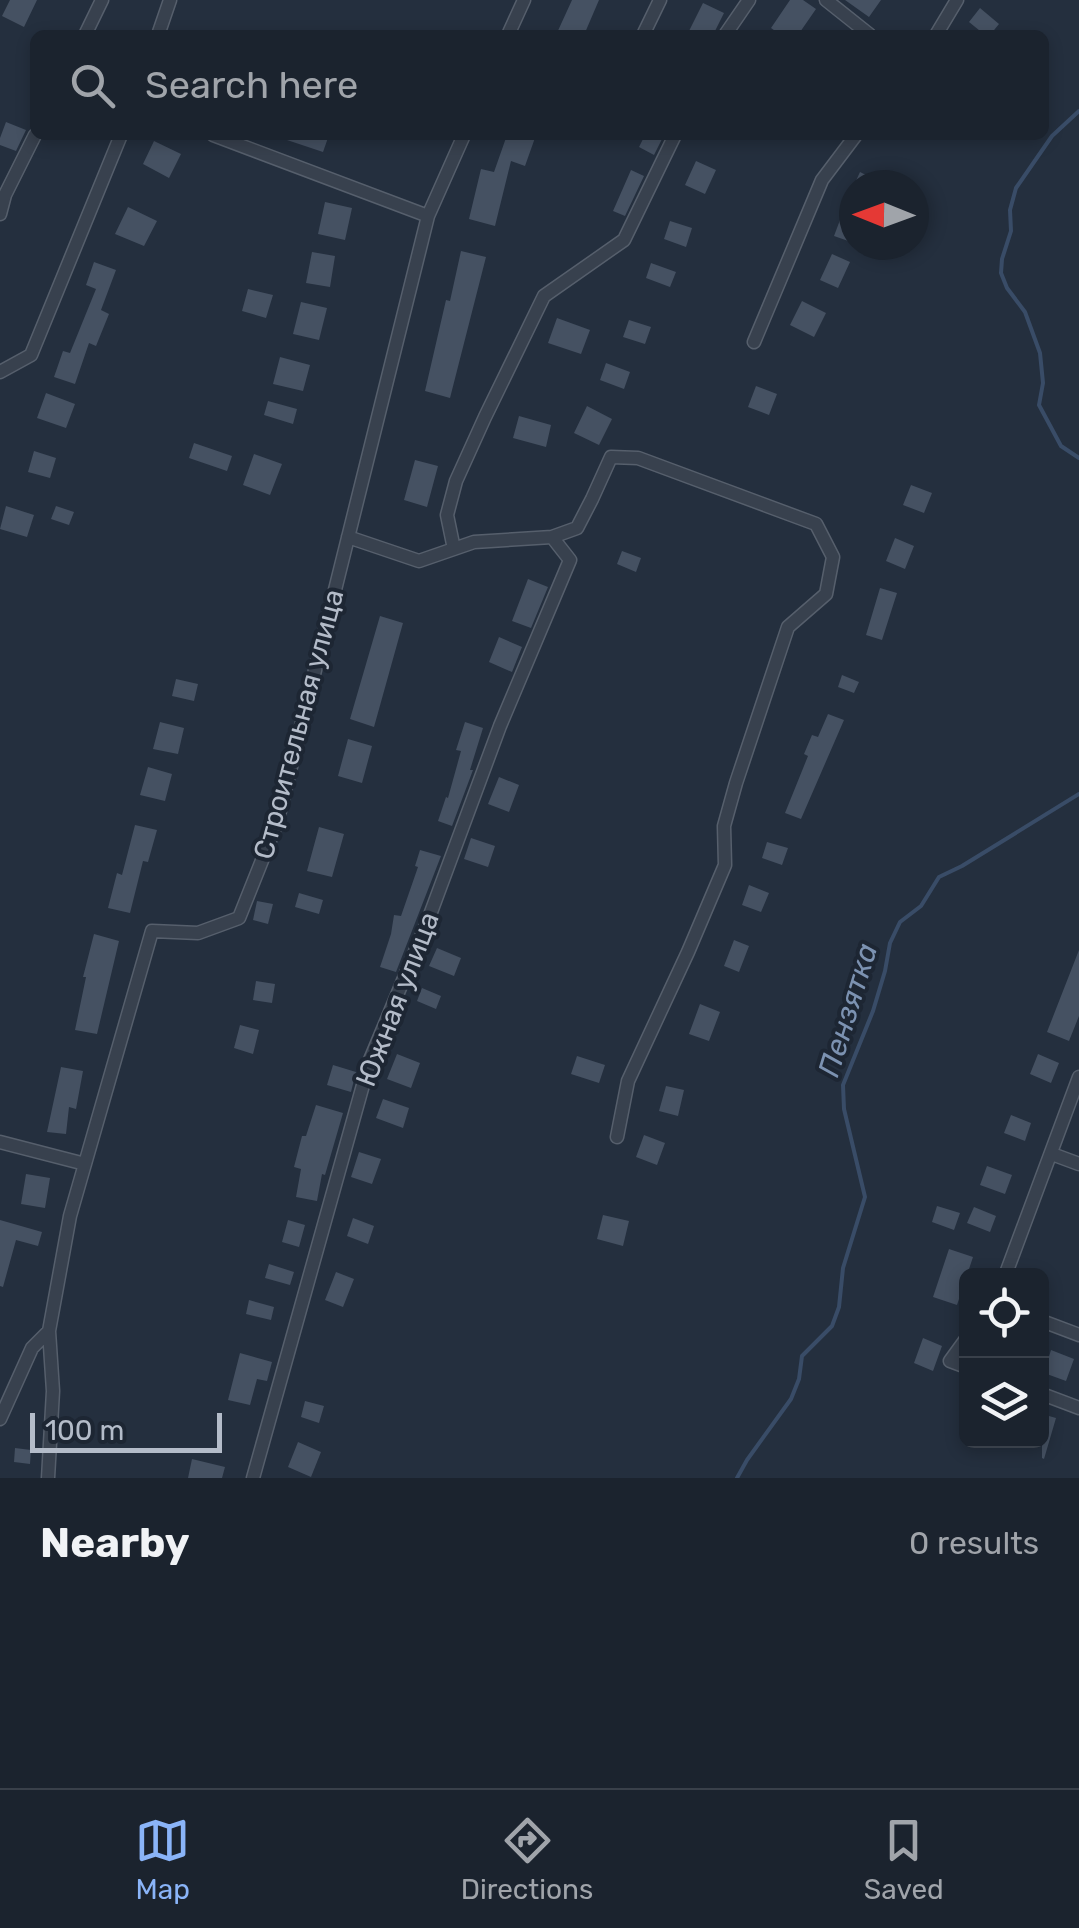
<!DOCTYPE html>
<html lang="en">
<head>
<meta charset="utf-8">
<style>
	body { margin:0; font-family:Rubik,sans-serif; background:#242b36; color:#f1f3f6 }
	.controls { position:absolute; right:30px; bottom:30px; display:grid; overflow:hidden; border-radius:15px; box-shadow:0 5px 15px #0003 }
	.controls button { width:90px; height:90px; display:grid; place-items:center; padding:0; border:0; border-bottom:2px solid #39404a; background:#1b232e; color:#f1f3f6; font:50px sans-serif }
	.compass { position:absolute; left:839px; top:170px; width:90px; height:90px; border-radius:50%; background:#1b232e; box-shadow:0 5px 15px #0003; rotate:271deg }
	.scale { position:absolute; left:30px; bottom:25px; width:192px; box-sizing:border-box; padding-left:10px; border:5px solid #b4bcc9; border-top:0; font-size:28px; line-height:35px; white-space:nowrap; color:#b4bcc9; -webkit-text-stroke:8px #1d2633; paint-order:stroke }
	.list { margin:0; padding:0; list-style:none }
	h2 { display:flex; justify-content:space-between; align-items:center; height:130px; margin:0; padding:0 40px; font-size:42px }
	h2 small { font-size:32px; font-weight:400; color:#a0a4aa }
	.icon { flex:none; width:55px; height:55px; fill:none; stroke:currentColor; stroke-width:2; stroke-linecap:round; stroke-linejoin:round }
	.map { position:relative; flex:none; width:1079px; height:1478px; overflow:hidden }
	.search { position:absolute; background:#1b232e; box-shadow:0 5px 15px #0003; left:30px; right:30px; top:30px; height:110px; display:flex; align-items:center; gap:25px; box-sizing:border-box; padding:0 35px; border-radius:15px; color:#a0a4aa; font-size:38px }
	.sheet { height:310px; background:#1b232e }
	nav { display:flex; justify-content:space-around; align-items:center; box-sizing:border-box; height:140px; border-top:2px solid #39404a; background:#1b232e; font-size:28px; color:#a0a4aa }
	nav a { display:grid; justify-items:center; gap:5px }
	nav .on { color:#8ab4f8 }
	.map>svg:first-child { display:block }
</style>
</head>
<body>
<div class="map">
<svg width="1079" height="1478" viewBox="0 0 1079 1478">
	<rect width="100%" height="100%" fill="#242f3e"/>
	<g fill="none" stroke-linecap="round" stroke-linejoin="round">
		<path stroke="#394c67" stroke-width="4" d="M1079 111 1052 136 1016 188 1010 210 1011 231 1002 259 1001 273 1007 288 1025 312 1040 353 1043 383 1039 405 1061 446 1079 458
			M737 1478 747 1460 791 1399 799 1379 802 1356 832 1326 839 1307 843 1268 865 1197 844 1109 843 1085 873 1011 885 971 890 943 900 922 921 906 939 877 962 866 1079 794"/>
	</g>
	<path fill="#455162" d="M10 0H37L24 27 2 16Z
		M572 0H599L584 35H556Z
		M790 0H803L816 9 798 35H781L771 28Z
		M845 0H881L869 17Z
		M703 3 724 13 713 35H687Z
		M980 8 999 24 990 35H985L969 22Z
		M6 122 26 130 16 151 0 145V138Z
		M279 135H329L323 152 278 137Z
		M507 135H536L525 166 511 161 495 226 469 219 481 169 494 172Z
		M645 135H664L654 155 639 147Z
		M154 141 181 154 169 178 143 164Z
		M696 161 716 170 705 194 685 185Z
		M631 170 644 176 625 216 613 211Z
		M860 172 886 185H854Z
		M325 202 352 208 345 240 318 234Z
		M128 207 157 221 144 246 115 234Z
		M843 212 854 216V243L834 236Z
		M670 221 692 228 686 247 664 239Z
		M461 251 486 257 450 398 425 391 446 300 450 301Z
		M312 252 335 256 330 287 306 283Z
		M832 254 850 262 838 288 820 280Z
		M94 262 116 270 101 310 109 314 96 346 89 343 75 384 54 377 63 351 70 353 96 289 86 285Z
		M651 263 676 272 670 287 646 278Z
		M248 289 273 295 266 318 242 311Z
		M802 301 826 313 814 337 790 325Z
		M301 302 327 308 319 340 293 334Z
		M557 318 590 330 581 354 548 343Z
		M629 320 651 327 645 344 623 337Z
		M280 357 310 365 303 391 273 384Z
		M606 363 630 372 624 389 600 380Z
		M756 386 777 394 769 415 748 407Z
		M46 393 75 404 66 428 37 418Z
		M268 401 297 409 293 424 264 415Z
		M587 406 612 419 599 445 574 433Z
		M519 416 551 425 546 447 513 438Z
		M194 443 232 456 227 471 189 458Z
		M34 451 56 458 50 478 28 472Z
		M254 454 282 464 270 495 243 485Z
		M415 460 438 466 427 507 404 500Z
		M911 485 932 493 924 513 903 505Z
		M6 506 34 515 27 537 0 529Z
		M56 506 74 512 69 525 51 519Z
		M895 538 914 546 905 569 886 561Z
		M622 551 641 558 636 572 617 564Z
		M528 579 548 587 531 628 512 621Z
		M880 588 897 593 882 640 866 635Z
		M380 616 403 623 374 727 350 719Z
		M499 637 522 647 512 672 489 662Z
		M842 675 859 682 854 693 838 687Z
		M176 679 198 684 194 701 172 696Z
		M828 714 844 720 801 819 785 813 808 756 804 754 812 735 818 737Z
		M160 722 184 728 178 754 153 749Z
		M465 722 483 728 470 770H473L452 826 438 821 446 797 448 798 461 751 456 750Z
		M348 739 372 746 362 783 338 776Z
		M148 767 172 774 165 801 140 795Z
		M499 777 519 785 509 812 488 804Z
		M135 825 157 830 148 862 143 861 130 913 108 908 117 873 122 875Z
		M319 827 344 834 332 877 307 871Z
		M471 838 495 846 488 867 464 859Z
		M767 842 788 848 782 865 762 858Z
		M420 850 441 856 396 972 380 967 391 934 394 915 401 916 418 867 415 866Z
		M749 885 769 893 761 912 742 905Z
		M299 893 323 900 319 914 295 907Z
		M257 901 273 904 268 924 253 920Z
		M94 934 119 941 97 1034 75 1030 86 977H83Z
		M734 940 749 946 739 972 724 966Z
		M437 948 461 958 454 976 429 966Z
		M1079 950V1016L1069 1041 1047 1032Z
		M256 981 275 984 272 1003 253 1000Z
		M422 988 441 996 436 1009 417 1001Z
		M700 1004 720 1012 709 1041 689 1034Z
		M240 1025 259 1030 253 1054 234 1048Z
		M397 1054 420 1063 411 1088 387 1079Z
		M1038 1054 1059 1063 1051 1083 1030 1074Z
		M577 1056 605 1065 599 1083 571 1074Z
		M333 1065 356 1072 351 1092 327 1085Z
		M61 1067 83 1071 76 1109 69 1107 66 1134 47 1132Z
		M666 1086 684 1090 678 1116 659 1111Z
		M383 1099 409 1108 403 1128 376 1118Z
		M316 1105 343 1113 325 1175 322 1174 317 1201 296 1197 301 1169 294 1167 302 1136H306Z
		M1011 1115 1031 1123 1025 1141 1004 1133Z
		M644 1135 665 1143 657 1165 636 1157Z
		M359 1152 381 1159 372 1184 351 1177Z
		M987 1166 1012 1175 1005 1194 980 1185Z
		M26 1174 50 1178 45 1208 21 1204Z
		M937 1206 960 1213 954 1230 932 1222Z
		M974 1207 996 1216 990 1232 967 1223Z
		M603 1215 629 1221 623 1246 597 1239Z
		M353 1218 374 1226 368 1244 347 1236Z
		M0 1220 42 1232 38 1246 16 1240 3 1287 0 1286Z
		M288 1220 305 1225 299 1247 282 1242Z
		M949 1249 973 1257 957 1305 933 1297Z
		M269 1264 294 1272 290 1285 265 1278Z
		M336 1272 354 1279 343 1307 325 1300Z
		M249 1300 274 1307 271 1320 246 1314Z
		M923 1338 942 1346 933 1371 914 1363Z
		M1051 1350 1074 1359 1066 1381 1044 1373Z
		M240 1353 272 1362 267 1381 257 1379 250 1405 228 1400Z
		M305 1401 324 1406 319 1423 301 1417Z
		M1042 1414 1056 1418 1044 1459 1042 1458Z
		M298 1442 321 1452 311 1477 288 1467Z
		M15 1448 31 1450 30 1464 14 1462Z
		M192 1459 225 1467 222 1478H188Z"/>
	<g fill="none" stroke-linecap="round" stroke-linejoin="round">
		<defs>
			<path id="minor" d="M826 0 870 35
				M85 35 102 0
				M158 35 170 0
				M508 35 524 0
				M643 35 660 0
				M725 35 749 0
				M936 35 957 0
				M213 135 428 216
				M0 214 5 195 35 135
				M754 342 822 180 856 135
				M0 372 31 355 121 135
				M348 537 419 561 474 542 552 537 577 528 592 499 611 457 638 458 816 524 833 557 826 594 788 627 736 783 724 826 725 865 688 952 628 1081 617 1137
				M454 549 447 515 456 481 485 417 544 296 624 240 675 135
				M0 1142 85 1164
				M1052 1154 1079 1164
				M1005 1276 1079 1077
				M1042 1321 1079 1335
				M966 1339 950 1361 966 1367
				M1042 1394 1079 1408
				M0 1419 32 1348 49 1331
				M48 1478 53 1391 49 1331 70 1216 152 931 198 933 239 918 277 823 428 216 464 135
				M253 1478 370 1060 427 923 500 726 570 560 552 537"/>
		</defs>
		<use href="#minor" stroke="#565f6c" stroke-width="15"/>
		<use href="#minor" stroke="#38414e" stroke-width="12"/>
	</g>
	<g text-anchor="middle" stroke-width="8" stroke-linejoin="round" paint-order="stroke">
		<g font-size="28" fill="#b4bcc9" stroke="#1d2633">
			<text transform="translate(298 724) rotate(-75)" y="10">Строительная улица</text>
			<text transform="translate(397 999) rotate(-69)" y="10">Южная улица</text>
		</g>
		<g font-size="30" font-style="italic" fill="#7c92b1" stroke="#1d2633">
			<text transform="translate(848 1010) rotate(-73)" y="10">Пензятка</text>
		</g>
	</g>
</svg>
<div class="controls">
<button><svg class="icon" aria-label="locate" viewBox="0 0 24 24"><circle cx="12" cy="12" r="6"/><path d="M12 2v4M12 18v4M2 12h4M18 12h4"/></svg></button>
<button><svg class="icon" aria-label="layers" viewBox="0 0 24 24"><path d="M12 4l9 5-9 5-9-5zM3 14l9 5 9-5"/></svg></button>
</div>
<svg class="compass" viewBox="-18 -18 36 36"><path d="M0-13l5 13h-10z" fill="#e53935"/><path d="M0 13l5-13h-10z" fill="#a0a4aa"/></svg>
<div class="scale">100 m</div>
<div class="search"><svg class="icon" aria-label="search" viewBox="0 0 24 24"><circle cx="10" cy="10" r="6"/><path d="M15 15l6 6"/></svg>Search here</div>
</div>
<section class="sheet">
<h2>Nearby<small>0 results</small></h2>
<ul class="list">
</ul>
</section>
<nav>
<a class="on"><svg class="icon" aria-label="map" viewBox="0 0 24 24"><path d="M3 6l6-2 6 2 6-2v14l-6 2-6-2-6 2zM9 4v14M15 6v14"/></svg>Map</a>
<a><svg class="icon" aria-label="directions" viewBox="0 0 24 24"><path d="M12 3l9 9-9 9-9-9zM9 14v-3h6M13 9l2 2-2 2"/></svg>Directions</a>
<a><svg class="icon" aria-label="saved" viewBox="0 0 24 24"><path d="M7 4h10v16l-5-4-5 4z"/></svg>Saved</a>
</nav>
</body>
</html>
